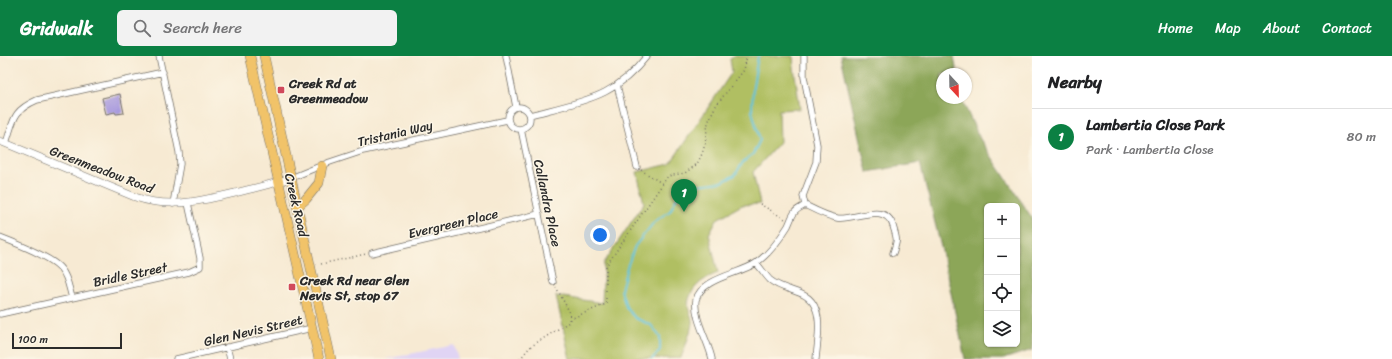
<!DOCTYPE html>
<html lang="en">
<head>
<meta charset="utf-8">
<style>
	body { margin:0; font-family:Sriracha,sans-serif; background:#f2f2f2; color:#202124 }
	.controls { position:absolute; right:12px; bottom:12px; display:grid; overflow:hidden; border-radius:6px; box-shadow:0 1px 3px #0004 }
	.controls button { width:36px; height:36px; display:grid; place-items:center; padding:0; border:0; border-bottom:1px solid #e0e0e0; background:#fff; color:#202124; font:20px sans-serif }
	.compass { position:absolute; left:936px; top:12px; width:36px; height:36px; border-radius:50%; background:#fff; box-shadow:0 1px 3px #0004; rotate:158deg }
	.scale { position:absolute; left:12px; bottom:10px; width:110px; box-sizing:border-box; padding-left:4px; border:2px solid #2b2b2b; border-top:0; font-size:11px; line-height:14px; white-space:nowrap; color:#2b2b2b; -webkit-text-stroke:3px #fcf5e5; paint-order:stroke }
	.you { position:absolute; left:600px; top:179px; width:14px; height:14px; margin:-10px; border:3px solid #fff; border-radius:50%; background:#1a73e8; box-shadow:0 0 0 6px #1a73e833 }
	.badge { display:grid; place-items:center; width:26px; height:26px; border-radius:50%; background:#0b8043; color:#fff; font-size:13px; font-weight:700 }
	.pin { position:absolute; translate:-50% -33px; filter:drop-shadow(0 1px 2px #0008) }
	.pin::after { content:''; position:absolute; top:21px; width:14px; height:12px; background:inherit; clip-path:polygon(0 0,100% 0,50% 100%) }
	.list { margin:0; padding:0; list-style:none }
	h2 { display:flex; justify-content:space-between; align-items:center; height:52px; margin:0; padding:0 16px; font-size:17px }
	h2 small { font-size:13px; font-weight:400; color:#757577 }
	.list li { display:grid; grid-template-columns:26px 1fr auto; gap:12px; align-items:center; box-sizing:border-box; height:56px; padding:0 16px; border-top:1px solid #e0e0e0 }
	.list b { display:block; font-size:15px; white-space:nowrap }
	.list p { margin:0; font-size:13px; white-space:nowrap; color:#757577 }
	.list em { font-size:13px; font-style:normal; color:#757577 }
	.icon { flex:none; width:22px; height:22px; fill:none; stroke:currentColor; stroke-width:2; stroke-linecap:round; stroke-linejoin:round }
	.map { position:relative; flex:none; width:1032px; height:303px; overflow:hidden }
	header { display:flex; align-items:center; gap:24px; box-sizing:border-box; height:56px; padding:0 20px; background:#0b8043; color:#fff }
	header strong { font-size:19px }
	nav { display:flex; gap:22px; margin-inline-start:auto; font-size:14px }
	.search { width:280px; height:36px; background:#f2f2f2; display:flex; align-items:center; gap:10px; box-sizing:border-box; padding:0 14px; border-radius:6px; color:#757577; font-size:15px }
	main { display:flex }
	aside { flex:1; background:#fff }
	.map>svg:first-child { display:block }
</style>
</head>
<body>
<header>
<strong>Gridwalk</strong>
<div class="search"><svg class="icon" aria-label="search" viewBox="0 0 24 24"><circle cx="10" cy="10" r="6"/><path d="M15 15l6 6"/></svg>Search here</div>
<nav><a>Home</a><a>Map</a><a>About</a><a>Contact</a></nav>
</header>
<main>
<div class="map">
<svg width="1032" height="303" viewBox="0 0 1032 303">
	<rect width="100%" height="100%" fill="#fcf5e5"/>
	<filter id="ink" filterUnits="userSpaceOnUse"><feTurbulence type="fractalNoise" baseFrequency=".025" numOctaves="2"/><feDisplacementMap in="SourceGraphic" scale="8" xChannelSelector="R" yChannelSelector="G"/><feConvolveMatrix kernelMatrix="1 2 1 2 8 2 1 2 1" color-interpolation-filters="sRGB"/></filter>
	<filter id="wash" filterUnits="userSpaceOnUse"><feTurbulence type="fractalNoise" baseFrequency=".012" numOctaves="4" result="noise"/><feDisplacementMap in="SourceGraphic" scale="16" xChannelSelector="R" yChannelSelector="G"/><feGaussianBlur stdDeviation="0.9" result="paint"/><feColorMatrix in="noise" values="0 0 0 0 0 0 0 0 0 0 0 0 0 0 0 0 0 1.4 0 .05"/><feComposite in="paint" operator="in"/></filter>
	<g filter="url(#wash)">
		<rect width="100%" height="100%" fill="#f7ead3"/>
		<path fill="#e0d4f4" d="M454 289 458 303H385Z"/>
		<path fill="#b0bf62" stroke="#6e7546" d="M735 0H793L794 12 800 53 779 54 780 86 753 116 760 148 742 149 717 163 709 178 718 217C704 222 689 232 688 249 688 255 693 261 692 267 691 276 684 293 681 302L570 303 556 240 602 247 604 207 644 147 637 116 670 108 732 16 730 3 734 1Z"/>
		<path fill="#8ca658" stroke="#5c6842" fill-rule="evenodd" d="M841 0H954L957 18H942V42H961L980 83 1032 162V294L1003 303H965L942 195 920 107 867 116ZM987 150H1017V288H987Z"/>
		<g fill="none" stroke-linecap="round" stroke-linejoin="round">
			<path stroke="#60c5dd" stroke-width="2" d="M652 303 660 294V281L651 269 635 262 626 251 621 234 627 211 635 190 655 165 670 155 680 135 688 130 722 126 735 119 743 106 753 98 760 84 752 55 753 30 758 0"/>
		</g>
		<g id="blocks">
			<path fill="#a89ade" d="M120 38 124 57 116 58 115 56 106 58 102 42Z"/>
		</g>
	</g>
	<g filter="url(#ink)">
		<use href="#blocks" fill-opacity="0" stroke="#726e66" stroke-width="1"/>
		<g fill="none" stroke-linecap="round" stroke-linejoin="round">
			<defs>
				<path id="minor" d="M159 0 179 96 180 108 173 148
					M506 0 516 51
					M617 29 637 111
					M508 62a11 11 0 1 1 22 0a11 11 0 1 1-22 0Z
					M530 59C552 53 584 47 605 36 621 28 636 14 647 0
					M521 73 553 226
					M6 87C14 64 12 55 37 44L163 16
					M291 122 330 106 363 95 507 64
					M805 149C815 154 826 160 837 162 853 165 886 145 893 170 897 184 898 183 893 197
					M0 181C13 186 53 202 61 213 68 221 69 232 72 242
					M372 197 539 158
					M756 207C761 212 765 219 770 224 789 239 814 231 818 262 820 275 817 290 816 303
					M0 258 189 216 200 211V202L188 147
					M227 291 230 303
					M176 303 312 272
					M712 303C709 287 693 261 696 244 701 222 740 218 756 207 769 198 780 183 788 170 790 166 792 159 795 156 797 153 802 151 805 149L803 140 816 106 817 89 804 21V0"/>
				<path id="tertiary" d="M0 85 135 141C170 153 200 145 235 137 254 132 273 128 291 122"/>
				<path id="primary" d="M250 0 319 303
					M264 0 331 303
					M298 150 306 143 319 127 322 110"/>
			</defs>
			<use href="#minor" stroke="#726e66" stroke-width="7"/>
			<use href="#tertiary" stroke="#726e66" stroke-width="8"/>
			<use href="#primary" stroke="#726e66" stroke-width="10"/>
			<path stroke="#726e66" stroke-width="1.5" stroke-dasharray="1 3" stroke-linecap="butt" d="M641 114 663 128
				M760 148 785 163
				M321 208 366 198
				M570 263 606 248V210L668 120 685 117 697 108 702 98 705 88 708 67 713 55 717 48 744 14 747 0
				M520 303 530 291 569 266 570 257 556 231"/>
			<use href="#minor" stroke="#fff" stroke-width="5.5"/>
			<use href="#tertiary" stroke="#fff" stroke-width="7"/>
			<use href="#primary" stroke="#f1c369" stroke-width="9"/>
		</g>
	</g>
	<g fill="#d1495b" stroke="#fcf5e5" stroke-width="1.5">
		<rect x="277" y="30" width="8" height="8" rx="2"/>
		<rect x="288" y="227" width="8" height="8" rx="2"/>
	</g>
	<g text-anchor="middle" stroke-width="3" stroke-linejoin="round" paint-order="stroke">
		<g font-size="13" font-weight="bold" fill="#2b2b2b" stroke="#fcf5e5" text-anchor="start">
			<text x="289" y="32">Creek Rd at<tspan x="289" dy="15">Greenmeadow</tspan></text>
			<text x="300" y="229">Creek Rd near Glen<tspan x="300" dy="15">Nevis St, stop 67</tspan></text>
		</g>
		<g font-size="13" fill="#2b2b2b" stroke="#fcf5e5">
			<text transform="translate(395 77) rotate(-13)" y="5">Tristania Way</text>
			<text transform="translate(102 113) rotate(21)" y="5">Greenmeadow Road</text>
			<text transform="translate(548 147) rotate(78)" y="5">Callandra Place</text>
			<text transform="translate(297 149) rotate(77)" y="5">Creek Road</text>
			<text transform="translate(453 167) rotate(-13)" y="5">Evergreen Place</text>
			<text transform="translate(130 218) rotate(-12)" y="5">Bridle Street</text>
			<text transform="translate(253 274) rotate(-13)" y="5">Glen Nevis Street</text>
		</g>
	</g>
</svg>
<div class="controls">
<button>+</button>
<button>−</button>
<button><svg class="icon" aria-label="locate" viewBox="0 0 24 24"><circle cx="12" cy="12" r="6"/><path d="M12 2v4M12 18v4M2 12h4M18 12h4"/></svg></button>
<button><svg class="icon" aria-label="layers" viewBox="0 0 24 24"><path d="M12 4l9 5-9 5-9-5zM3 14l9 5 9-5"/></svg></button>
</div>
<svg class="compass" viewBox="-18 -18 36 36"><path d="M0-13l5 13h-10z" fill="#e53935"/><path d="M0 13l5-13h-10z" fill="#757577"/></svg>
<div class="scale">100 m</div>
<div class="you"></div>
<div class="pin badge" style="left:684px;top:156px">1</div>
</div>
<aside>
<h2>Nearby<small></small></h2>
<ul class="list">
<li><span class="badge">1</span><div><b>Lambertia Close Park</b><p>Park · Lambertia Close</p></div><em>80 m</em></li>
</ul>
</aside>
</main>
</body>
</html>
